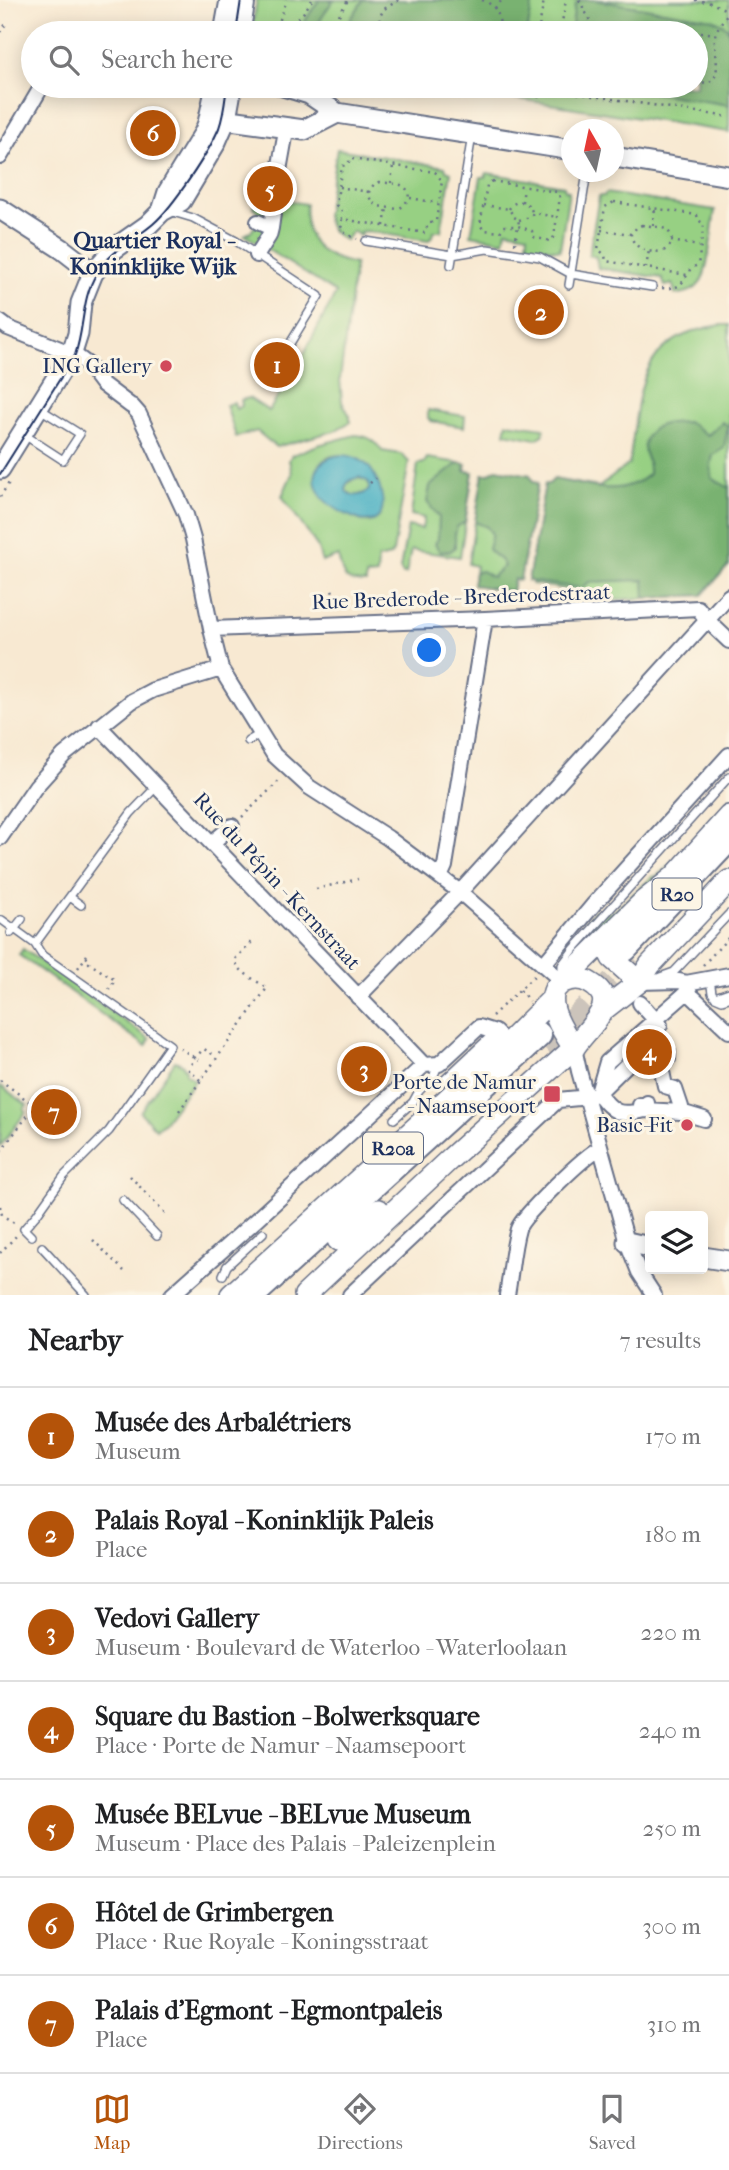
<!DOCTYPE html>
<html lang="en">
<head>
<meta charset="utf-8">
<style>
	body { margin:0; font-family:"IM FELL French Canon",serif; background:#f6f6f6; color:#202124 }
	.controls { position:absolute; right:21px; bottom:21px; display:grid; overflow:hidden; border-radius:7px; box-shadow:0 4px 18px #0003 }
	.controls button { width:63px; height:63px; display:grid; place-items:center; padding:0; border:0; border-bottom:2px solid #e0e0e0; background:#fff; color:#202124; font:35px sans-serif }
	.compass { position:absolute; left:561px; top:119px; width:63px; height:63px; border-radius:50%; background:#fff; box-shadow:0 4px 18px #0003; rotate:351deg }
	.you { position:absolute; left:430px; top:651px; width:24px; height:24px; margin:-18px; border:5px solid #fff; border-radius:50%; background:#1a73e8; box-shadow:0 0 0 10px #1a73e833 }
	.badge { display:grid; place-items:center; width:46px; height:46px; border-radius:50%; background:#b45309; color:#fff; font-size:23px; font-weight:700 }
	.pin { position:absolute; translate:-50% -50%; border:4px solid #fff; box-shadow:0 2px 7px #0006 }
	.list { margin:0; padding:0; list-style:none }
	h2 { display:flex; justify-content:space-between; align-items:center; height:91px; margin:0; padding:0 28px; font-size:30px }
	h2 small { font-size:23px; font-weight:400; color:#757577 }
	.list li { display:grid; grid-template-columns:46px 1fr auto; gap:21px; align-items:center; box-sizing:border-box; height:98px; padding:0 28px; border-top:2px solid #e0e0e0 }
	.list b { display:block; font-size:26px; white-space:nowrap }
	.list p { margin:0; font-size:23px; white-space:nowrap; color:#757577 }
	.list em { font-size:23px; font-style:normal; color:#757577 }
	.icon { flex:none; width:38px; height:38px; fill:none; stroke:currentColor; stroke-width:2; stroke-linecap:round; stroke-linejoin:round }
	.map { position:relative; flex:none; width:729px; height:1295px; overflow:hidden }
	.search { position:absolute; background:#fff; box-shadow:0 4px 18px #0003; left:21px; right:21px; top:21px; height:77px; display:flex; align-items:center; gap:18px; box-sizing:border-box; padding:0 24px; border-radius:38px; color:#757577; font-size:26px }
	.sheet { height:777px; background:#fff }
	nav { display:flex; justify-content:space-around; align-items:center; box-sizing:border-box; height:98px; border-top:2px solid #e0e0e0; background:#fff; font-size:19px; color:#757577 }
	nav a { display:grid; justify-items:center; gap:4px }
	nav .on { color:#b45309 }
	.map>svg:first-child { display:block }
</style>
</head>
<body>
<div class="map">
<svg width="729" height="1295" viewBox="0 0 729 1295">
	<rect width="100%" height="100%" fill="#fcf5e5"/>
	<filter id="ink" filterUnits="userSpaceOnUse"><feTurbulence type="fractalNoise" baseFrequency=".0143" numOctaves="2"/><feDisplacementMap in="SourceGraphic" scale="14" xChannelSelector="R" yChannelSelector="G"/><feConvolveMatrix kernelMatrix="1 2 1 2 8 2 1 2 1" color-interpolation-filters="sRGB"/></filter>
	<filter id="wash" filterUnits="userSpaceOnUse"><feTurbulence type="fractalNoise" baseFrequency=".00686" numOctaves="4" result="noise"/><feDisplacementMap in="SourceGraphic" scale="28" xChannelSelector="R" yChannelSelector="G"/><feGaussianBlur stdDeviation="1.57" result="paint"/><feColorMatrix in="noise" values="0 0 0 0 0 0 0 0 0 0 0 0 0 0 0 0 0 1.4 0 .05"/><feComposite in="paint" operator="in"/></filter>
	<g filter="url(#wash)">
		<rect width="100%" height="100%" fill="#f8e9d2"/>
		<path fill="#97d083" stroke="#598070" stroke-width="2" fill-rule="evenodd" d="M257 0H729V132L435 86H696V33H251Z
			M337 149 445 167 446 170 451 172 441 231H434L431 238 428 241 366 231 361 232 360 236 353 231 345 240C333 234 328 227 326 215Z
			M487 173 564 186 565 190 569 191 560 250 527 245 528 234 506 230 504 241 471 235 481 177H485Z
			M259 193 265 197 306 204C302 241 320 257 355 264L340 379 342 402 350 416V422L334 431 276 447 257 431 236 437 226 405 234 402 236 409 242 406 241 400 249 398 269 411 299 363 336 293 245 235C256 229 258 223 258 211L253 207Z
			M606 193 715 210C712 226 709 272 700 283 694 292 685 294 675 294L673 284 665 286 662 278 598 268 596 257 589 255 599 196H604Z
			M721 325H729V565L702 595 592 601 590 593 532 584V581H528L545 484H549L554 479 599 487 629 464C641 392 633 339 721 325Z
			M428 410 465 416 464 427 431 421 428 418Z
			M507 423 544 428 543 435 536 439 505 433Z
			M355 435C368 436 375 440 382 451L401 454 409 462 393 552 390 556 378 559 377 575 366 576V583C343 583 343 576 338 556L322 562 317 546 282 496 292 474 289 460 292 455 318 445ZM343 455C352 456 361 459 368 466 378 477 393 517 370 522 360 524 328 504 322 497 313 485 314 465 327 458 332 455 338 455 343 455Z
			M427 458 466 464 465 471 473 472 460 557 411 550 406 574H403L400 569 408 526 422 529 424 518 411 515 418 464 424 463Z
			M496 469 530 475 533 482 538 483 520 580 514 579 512 591 473 585 476 566 468 564 483 474H488Z
			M355 478 367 480 370 487 367 492 355 496 346 491V485Z
			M729 802V807L680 859 634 897 580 949 569 940 595 910 608 913 616 910 653 876 655 877C683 856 705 828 729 802Z
			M23 949 150 1039 146 1046 19 955Z
			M175 1061 182 1064 186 1070V1074L195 1080 164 1122 156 1129 140 1112Z
			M1 1086 27 1105 24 1109 26 1112 0 1147Z"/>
		<path fill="#79b271" stroke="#4a7068" stroke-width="2" d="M319 0H333L312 33H297Z
			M363 0H533L527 33H342Z
			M581 0H595L713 19 726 26 729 33V105L612 86H696V33H571L575 5Z
			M687 422C697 426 700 431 708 435L722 422 728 426 724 448 713 455 711 465 712 478 729 488V565L702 595 645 598 644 580 589 582 582 588 528 581 545 484H549L554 479C587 485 621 499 649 474 650 464 647 461 645 453 641 439 651 427 664 424 671 422 679 423 687 422Z
			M458 463 466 464 465 471 473 472 465 522 457 527 455 534V547L451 551 440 552 435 544 438 538 439 517 427 502 430 486Z
			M496 469 530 475 533 482 538 483 520 580 514 579 512 591 473 585 475 572 482 571 492 577 504 566C501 557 492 556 488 549L492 534 487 527 475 522 483 474H488Z"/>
		<path fill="#44afc2" stroke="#306f90" stroke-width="2" fill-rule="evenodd" d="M343 455C353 456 361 459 368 466 378 476 391 510 375 520 363 526 329 507 322 497 307 475 319 457 343 455ZM359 477 369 482V490C362 496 353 498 346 491V485L350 480Z"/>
	</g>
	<g filter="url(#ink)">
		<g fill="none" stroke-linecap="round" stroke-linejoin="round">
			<path stroke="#ccc4bb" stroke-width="14" stroke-dasharray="14 7" stroke-linecap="butt" d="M275 200 278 176"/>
			<path stroke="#ccc4bb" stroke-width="24" stroke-dasharray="24 12" stroke-linecap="butt" d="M545 1049 635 959"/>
			<defs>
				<path id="lane" d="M173 212 193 218 236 241 319 296 286 350
					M366 241 452 255 487 249 514 253 540 257 571 274 652 287
					M451 265 472 135
					M569 285 587 172
					M23 434 63 460 80 434 40 409
					M248 741 260 734
					M70 897 81 905
					M2 920 35 944 42 955 170 1045 109 1131 64 1176 37 1214 24 1229 31 1236
					M11 933 22 919
					M35 944 131 813 157 786
					M562 975V965L574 949 729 777
					M660 977 674 972 729 914
					M710 979 712 993 715 997
					M715 997 729 992
					M715 997 722 1000 729 998
					M443 1081 495 1032
					M449 1083 499 1037
					M394 1119 413 1102 419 1091 433 1077 439 1064
					M123 1200 157 1236
					M42 1247 86 1295
					M223 1275 227 1266 263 1233"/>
				<path id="street" d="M0 157 42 86
					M278 176 285 137
					M258 222 271 228 275 200
					M257 255 269 236 271 228
					M0 322 8 328 75 355 87 364 102 384 131 406
					M132 406 139 414 186 515 193 539 211 629 221 669 274 755 309 787 388 838 460 892 563 982
					M211 629 485 619 698 608 707 620 729 641
					M99 726 424 1065
					M0 838 36 786 64 755 132 701 153 690 221 669
					M213 842 232 826
					M440 877 445 866 485 619
					M543 965 594 904 729 755
					M639 982 679 981 686 983 729 975
					M686 984 691 995 729 1031
					M358 997 460 892 729 596
					M640 1003 660 1025
					M658 1041 668 1052V1059L661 1067 665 1086 675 1089 681 1107
					M574 1048 579 1071 627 1242 639 1272 654 1295
					M592 1095 598 1093 607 1062 686 993
					M647 1103 645 1110C619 1116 614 1114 598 1093L655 1037
					M640 1105 645 1110 681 1112
					M681 1109V1112L704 1119
					M172 1295 256 1220 424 1065 439 1064 479 1027 495 1032 507 1044
					M350 1295 558 1100 579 1098
					M507 1295C511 1274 512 1250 518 1229 523 1215 584 1156 600 1148"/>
				<path id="secondary" d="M224 33 230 0
					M240 33 245 0
					M283 86 309 94 337 113 572 150
					M214 116 216 118 304 130 337 113
					M614 157 729 176
					M0 209 62 249 93 273
					M162 211 168 192 204 133 208 123 216 86
					M0 469 72 353 78 334 81 303 93 273 114 249 148 225 162 211 181 201 215 144 226 119 232 86
					M627 1242 650 1247
					M703 1257 729 1261"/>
				<path id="primary" d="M623 934 613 944 610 954 612 958 639 982
					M603 1010 639 982 650 965 729 881
					M574 1048C564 1033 546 1007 555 989L644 901 674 877 729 816
					M338 1240 379 1210
					M231 1295 497 1054 552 999
					M305 1295 451 1158 574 1048C585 1029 624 1003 590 983 581 977 572 978 563 982"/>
				<path id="highway" d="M625 949 729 839
					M253 1295 539 1035"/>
			</defs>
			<use href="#lane" stroke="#687087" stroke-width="10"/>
			<use href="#street" stroke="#687087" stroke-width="18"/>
			<use href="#secondary" stroke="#687087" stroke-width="23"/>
			<use href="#primary" stroke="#687087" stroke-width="24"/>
			<use href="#highway" stroke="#687087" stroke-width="28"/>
			<path stroke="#687087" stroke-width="2.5" stroke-dasharray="2 5" stroke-linecap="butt" d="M482 0C498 6 501 17 499 33
				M579 0 597 33
				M695 0 711 3 729 11
				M495 8 502 0
				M0 32 6 24
				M275 33 287 0
				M283 33 304 12 312 0
				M328 33 348 0
				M385 33 381 29 379 18 384 9 399 0
				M538 33 544 0
				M560 33 566 0
				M639 33 665 27 715 34
				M696 81C728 91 713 51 715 36 716 28 725 18 729 11
				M529 86 729 117
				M538 98 540 87
				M352 159 435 172 442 181 436 221 428 224 425 233 342 219 341 211 336 205 342 166 346 165Z
				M492 181 557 192 560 197 554 237 550 241 533 237 532 231 518 226H504L500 232 484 230 480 225 487 185Z
				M379 182C386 183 397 183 403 186 414 193 407 205 398 209 385 207 369 208 369 192L374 184Z
				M391 183 393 166
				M339 187 369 192
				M410 198 438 203
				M522 202 524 188
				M614 202 697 215 698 220 704 224 698 265 691 268 687 275 606 261 605 255 598 249 605 207Z
				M484 205 509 209 514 217 519 220 515 244
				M509 209C515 198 529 200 532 212
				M342 219 341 226 345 233 357 239
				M519 220 530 217 533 213 557 217
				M642 225C648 226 658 226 665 229 675 234 673 249 662 251 649 254 632 248 631 234L637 227Z
				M384 226 387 208
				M653 226 655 208
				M601 230 631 234
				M671 241 699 246
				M646 268 649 250
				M662 288C675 289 681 287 687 275
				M370 483 376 478
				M0 497 10 481
				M330 606 337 605 331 586
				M242 817 280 780
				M316 889 358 879
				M86 957 90 960 89 963 115 980 109 989
				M703 965 729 937
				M78 968 87 955
				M520 990 529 1001
				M492 1016 535 975
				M180 1048 198 1060
				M0 1080 35 1106 0 1152
				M200 1080 189 1070 194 1058 204 1049 216 1056
				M179 1111 267 988C256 980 237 972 235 959L254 940
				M130 1176 167 1216
				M0 1206 2 1215 17 1225
				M93 1240 124 1271
				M0 1253 17 1235"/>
			<use href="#lane" stroke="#fff" stroke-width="7"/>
			<use href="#street" stroke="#fff" stroke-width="14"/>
			<use href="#secondary" stroke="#fff" stroke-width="19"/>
			<use href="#primary" stroke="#fff" stroke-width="21"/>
			<use href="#highway" stroke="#fff" stroke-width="24"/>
			<path stroke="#1b2f5e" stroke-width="2" d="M236 33 241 0
				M0 474 75 355C85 327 81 298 97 273 111 250 133 241 153 224 173 207 209 152 219 128 224 114 225 100 227 86"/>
		</g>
	</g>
	<g fill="#d1495b" stroke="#fcf5e5" stroke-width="2.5">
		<circle cx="166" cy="366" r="7"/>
		<rect x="543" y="1085" width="18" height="18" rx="3.5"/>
		<circle cx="687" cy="1125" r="7"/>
	</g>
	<g text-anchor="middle" stroke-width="6" stroke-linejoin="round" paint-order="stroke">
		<g fill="#fcf5e5" stroke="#5e6a86" stroke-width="2">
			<rect x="652.5" y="878.5" width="49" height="31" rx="5"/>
			<rect x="363" y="1132.5" width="60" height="31" rx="5"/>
		</g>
		<g font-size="19" font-weight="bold" fill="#1b2f5e">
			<text x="677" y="901">R20</text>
			<text x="393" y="1155">R20a</text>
		</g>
		<g font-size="21" fill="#1b2f5e" stroke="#fcf5e5" text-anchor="end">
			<text x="152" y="373">ING Gallery</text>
			<text x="536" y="1089">Porte de Namur<tspan x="536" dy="24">- Naamsepoort</tspan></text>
			<text x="673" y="1132">Basic-Fit</text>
		</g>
		<g font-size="21" fill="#1b2f5e" stroke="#fcf5e5">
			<text transform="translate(461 597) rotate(-2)" y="7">Rue Brederode - Brederodestraat</text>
			<text transform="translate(277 881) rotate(47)" y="7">Rue du Pépin - Kernstraat</text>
		</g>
		<g font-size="23" font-weight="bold" fill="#1b2f5e" stroke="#fcf5e5">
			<text x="153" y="248">Quartier Royal -<tspan x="153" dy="26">Koninklijke Wijk</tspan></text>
		</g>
	</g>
</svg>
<div class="controls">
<button><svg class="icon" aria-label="layers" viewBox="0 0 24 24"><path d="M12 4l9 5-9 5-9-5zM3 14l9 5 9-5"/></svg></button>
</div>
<svg class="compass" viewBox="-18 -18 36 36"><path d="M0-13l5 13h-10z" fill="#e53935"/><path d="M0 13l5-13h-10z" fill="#757577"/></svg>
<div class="you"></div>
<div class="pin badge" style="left:277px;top:365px">1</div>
<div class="pin badge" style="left:541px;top:312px">2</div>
<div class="pin badge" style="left:364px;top:1069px">3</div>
<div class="pin badge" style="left:649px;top:1052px">4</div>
<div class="pin badge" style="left:270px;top:189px">5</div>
<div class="pin badge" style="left:153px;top:133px">6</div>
<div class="pin badge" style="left:54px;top:1112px">7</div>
<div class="search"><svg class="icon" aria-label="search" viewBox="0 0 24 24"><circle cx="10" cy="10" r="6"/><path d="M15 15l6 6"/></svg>Search here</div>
</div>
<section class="sheet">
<h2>Nearby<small>7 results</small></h2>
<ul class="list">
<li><span class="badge">1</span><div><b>Musée des Arbalétriers</b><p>Museum</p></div><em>170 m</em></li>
<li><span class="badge">2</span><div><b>Palais Royal - Koninklijk Paleis</b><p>Place</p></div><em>180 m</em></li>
<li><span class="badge">3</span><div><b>Vedovi Gallery</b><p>Museum · Boulevard de Waterloo - Waterloolaan</p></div><em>220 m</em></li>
<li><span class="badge">4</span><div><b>Square du Bastion - Bolwerksquare</b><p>Place · Porte de Namur - Naamsepoort</p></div><em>240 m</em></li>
<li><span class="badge">5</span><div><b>Musée BELvue - BELvue Museum</b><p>Museum · Place des Palais - Paleizenplein</p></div><em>250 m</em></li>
<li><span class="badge">6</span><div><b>Hôtel de Grimbergen</b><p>Place · Rue Royale - Koningsstraat</p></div><em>300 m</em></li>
<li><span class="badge">7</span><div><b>Palais d'Egmont - Egmontpaleis</b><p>Place</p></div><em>310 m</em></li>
</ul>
</section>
<nav>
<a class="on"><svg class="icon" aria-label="map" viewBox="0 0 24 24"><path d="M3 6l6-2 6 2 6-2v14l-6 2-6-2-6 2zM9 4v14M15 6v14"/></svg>Map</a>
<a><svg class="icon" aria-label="directions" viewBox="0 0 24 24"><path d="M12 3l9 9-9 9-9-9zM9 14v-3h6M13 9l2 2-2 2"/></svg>Directions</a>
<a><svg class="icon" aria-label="saved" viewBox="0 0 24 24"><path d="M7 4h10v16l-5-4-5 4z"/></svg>Saved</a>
</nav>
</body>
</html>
